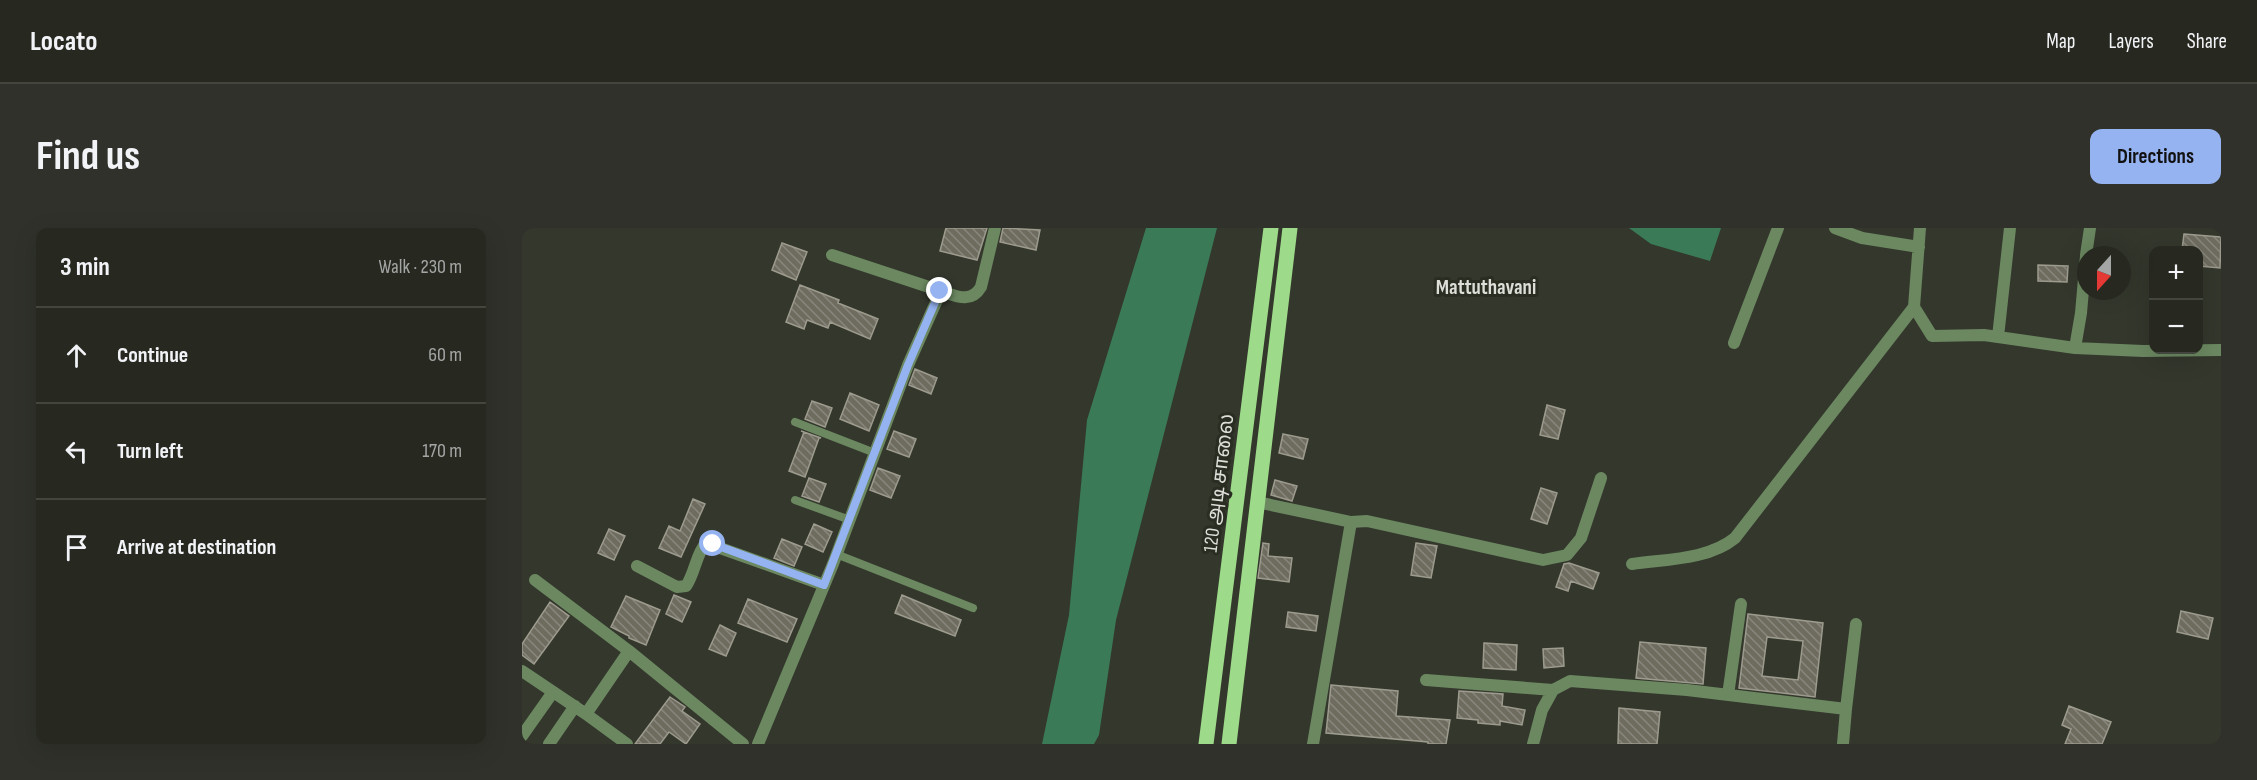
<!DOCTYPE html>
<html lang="en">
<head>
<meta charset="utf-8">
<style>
	body { margin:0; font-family:"Sofia Sans Condensed","Noto Sans Tamil",sans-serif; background:#2f312a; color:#f1f3f6 }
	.controls { position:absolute; right:18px; top:18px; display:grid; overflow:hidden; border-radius:12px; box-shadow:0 6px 24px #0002 }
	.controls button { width:54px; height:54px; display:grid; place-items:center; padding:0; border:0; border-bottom:2px solid #43453f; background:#272921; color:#f1f3f6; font:30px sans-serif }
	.compass { position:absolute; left:1555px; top:18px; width:54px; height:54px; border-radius:50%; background:#272921; box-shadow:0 6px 24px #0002; rotate:201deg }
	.stop { position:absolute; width:18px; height:18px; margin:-14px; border:4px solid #95b2f1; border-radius:50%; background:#fff }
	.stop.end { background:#95b2f1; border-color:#fff; box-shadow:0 2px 6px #0008 }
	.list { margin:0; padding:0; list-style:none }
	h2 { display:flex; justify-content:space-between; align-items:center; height:78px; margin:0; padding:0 24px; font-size:26px }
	h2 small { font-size:20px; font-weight:400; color:#a4a6a5 }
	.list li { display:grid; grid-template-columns:39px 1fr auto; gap:18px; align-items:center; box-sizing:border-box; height:96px; padding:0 24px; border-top:2px solid #43453f }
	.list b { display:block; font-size:22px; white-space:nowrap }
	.list em { font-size:20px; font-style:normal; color:#a4a6a5 }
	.icon { flex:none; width:33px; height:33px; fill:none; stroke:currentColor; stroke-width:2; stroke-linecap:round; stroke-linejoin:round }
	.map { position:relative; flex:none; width:1699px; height:516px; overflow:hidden; border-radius:12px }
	header { display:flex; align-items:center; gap:36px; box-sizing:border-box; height:84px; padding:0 30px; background:#272921; border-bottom:2px solid #43453f }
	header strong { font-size:28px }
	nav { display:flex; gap:33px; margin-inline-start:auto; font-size:21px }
	.intro { display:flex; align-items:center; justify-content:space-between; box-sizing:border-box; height:144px; padding:0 36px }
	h1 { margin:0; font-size:42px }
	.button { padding:15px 27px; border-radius:12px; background:#95b2f1; color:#111; font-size:21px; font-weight:700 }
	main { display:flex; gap:36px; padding:0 36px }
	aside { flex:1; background:#272921; border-radius:12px; box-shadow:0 6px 24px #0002 }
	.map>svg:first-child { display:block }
</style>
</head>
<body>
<header>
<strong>Locato</strong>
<nav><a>Map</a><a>Layers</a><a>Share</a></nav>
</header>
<div class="intro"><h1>Find us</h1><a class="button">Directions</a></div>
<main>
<aside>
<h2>3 min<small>Walk · 230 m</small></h2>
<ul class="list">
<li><svg class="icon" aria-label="ahead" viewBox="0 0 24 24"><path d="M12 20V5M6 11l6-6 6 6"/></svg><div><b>Continue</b></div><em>60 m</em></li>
<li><svg class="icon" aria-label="left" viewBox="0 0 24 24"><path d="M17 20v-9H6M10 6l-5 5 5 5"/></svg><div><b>Turn left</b></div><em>170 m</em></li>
<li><svg class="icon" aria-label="arrive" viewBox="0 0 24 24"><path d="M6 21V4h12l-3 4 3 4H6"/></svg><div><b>Arrive at destination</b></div></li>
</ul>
</aside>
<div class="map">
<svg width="1699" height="516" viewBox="0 0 1699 516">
	<defs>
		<pattern id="building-back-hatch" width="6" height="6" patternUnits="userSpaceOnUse" patternTransform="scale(1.5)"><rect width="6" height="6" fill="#6e6c5f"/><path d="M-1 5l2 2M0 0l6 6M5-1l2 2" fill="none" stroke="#89877d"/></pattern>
	</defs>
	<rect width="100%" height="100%" fill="#34372c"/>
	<path fill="#3a7a57" d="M624 0H695L594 392 577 507 572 516H520L547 387 565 192Z
		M1107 0H1199L1188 33 1129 16Z"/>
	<path fill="url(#building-back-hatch)" stroke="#9d9b8e" stroke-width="1.5" fill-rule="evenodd" d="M424 0H465L455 32 418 23Z
		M481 0 518 2 514 22 478 14Z
		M1662 6 1699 9 1698 40 1677 38V22H1660Z
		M260 15 285 24 274 52 250 42Z
		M1516 37 1546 38 1545 54 1516 53Z
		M278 57 317 72 316 75 356 91 348 111 308 94 306 100 285 92 282 101 264 94Z
		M393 141 415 150 409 166 387 157Z
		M328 165 357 177 347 203 318 191Z
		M290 173 310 180 303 199 283 191Z
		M1025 177 1043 182 1036 211 1018 207Z
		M279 203 299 210H297L283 249 267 243 282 204Z
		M372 203 394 211 387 229 365 221Z
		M761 206 786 211 781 231 757 225Z
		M356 240 378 248 369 270 348 262Z
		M287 250 304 256 297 274 280 268Z
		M753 252 775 258 770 273 749 267Z
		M1019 260 1035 265 1025 296 1009 291Z
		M171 271 183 276 159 329 137 320 147 298 158 303Z
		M292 296 310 304 301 324 283 316Z
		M87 301 103 308 92 332 76 325Z
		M260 311 280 319 272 338 252 330Z
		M741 315 747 316 746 328 770 330 767 354 736 350Z
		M894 315 915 318 909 350 889 347Z
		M1047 335 1077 345 1071 361 1049 353 1046 363 1034 359 1042 336Z
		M152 367 169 374 160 394 144 386Z
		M380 367 439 392 433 408 373 385Z
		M104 368 138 382 124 417 107 410V408L89 399Z
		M226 371 275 391 265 414 216 395Z
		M28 374 47 388 12 436 0 427V416Z
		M1659 383 1691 390 1686 411 1655 404Z
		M766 384 796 388 794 403 764 399Z
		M1226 386 1301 395 1293 469 1217 460ZM1245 409 1281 413 1276 452 1240 448Z
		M198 397 214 405 204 428 187 421Z
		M1118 414 1184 420 1181 456 1114 450Z
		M962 415 995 417 994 442 961 440Z
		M1041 420 1042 438 1022 440 1021 421Z
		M809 457 876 463 874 488 928 492 924 516H906V514L804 505Z
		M937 463 981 466 980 478 1003 482 1000 497 978 493V497L956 495V492L935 490Z
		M148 469 163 479 160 483 178 496 164 516 147 504 138 516H113Z
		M1547 478 1589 494 1580 516H1543L1549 501 1540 497Z
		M1097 480 1138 484 1135 516H1096Z"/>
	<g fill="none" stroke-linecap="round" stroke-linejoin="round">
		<path stroke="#6b8861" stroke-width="8" d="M273 194 353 225
			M273 272 328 292
			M314 326 451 380"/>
		<path stroke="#6b8861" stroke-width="12" d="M1313 0 1340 10 1397 19
			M1398 0 1392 79 1410 108 1462 107 1553 120 1621 123 1699 122
			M310 27 419 63
			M1564 27 1568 0
			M1476 109 1488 0
			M1212 115 1256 0
			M1553 120 1559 85 1564 28
			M735 274 829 294
			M1110 336C1144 331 1186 332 1213 310L1392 79
			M115 338 155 359 164 358C173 345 174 326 184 315L302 357
			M13 352 107 423 221 516
			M0 443 64 486 105 516
			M904 452 1031 462
			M1206 467 1219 376
			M64 486 107 423
			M0 508 31 464
			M27 516 53 478
			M236 516 311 336 386 137 419 63C434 68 449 76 459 59L473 0
			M791 516 829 294 845 293 1021 332 1045 327 1059 310 1079 250
			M1011 516 1020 482 1031 462 1048 453 1165 462 1324 481 1334 396
			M1321 516 1324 481"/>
		<path stroke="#9dda89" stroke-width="15" d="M684 516 749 0
			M707 516 768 0"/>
	</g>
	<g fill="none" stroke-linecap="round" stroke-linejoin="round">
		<path stroke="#95b2f1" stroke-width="8" d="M191 316 302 357 386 137 418 63"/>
	</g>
	<g text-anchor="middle" stroke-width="6" stroke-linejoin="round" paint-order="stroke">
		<g font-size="20" fill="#dcded7" stroke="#2a2d22">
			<text transform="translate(696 255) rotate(-83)" y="7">120 அடி சாலை</text>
		</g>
		<g font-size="21" font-weight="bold" fill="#dcded7" stroke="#2a2d22">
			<text x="964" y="66">Mattuthavani</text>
		</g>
	</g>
</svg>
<div class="controls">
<button>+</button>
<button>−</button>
</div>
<svg class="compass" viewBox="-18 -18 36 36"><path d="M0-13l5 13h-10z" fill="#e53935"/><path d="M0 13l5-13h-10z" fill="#a4a6a5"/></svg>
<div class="stop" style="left:191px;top:316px"></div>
<div class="stop end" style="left:418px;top:63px"></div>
</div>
</main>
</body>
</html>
